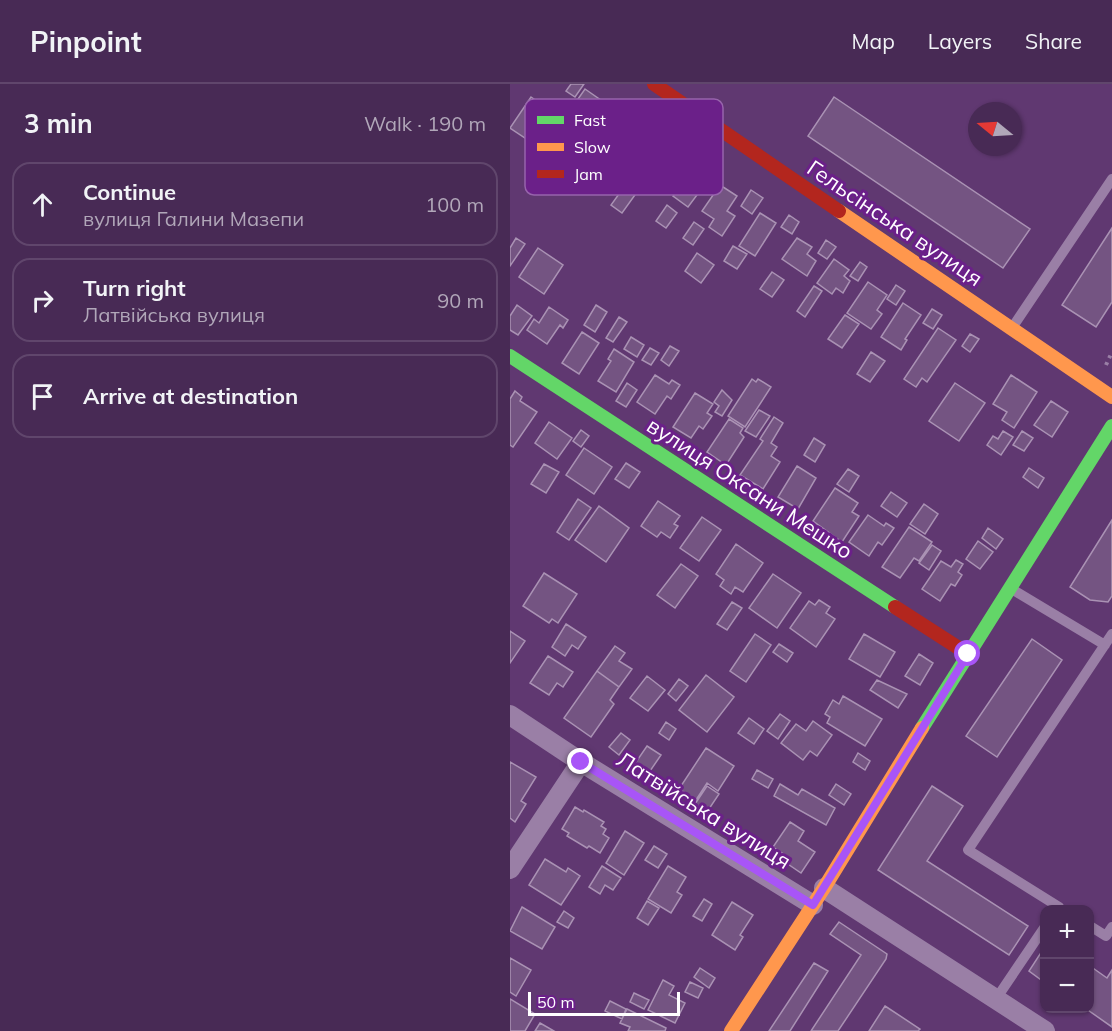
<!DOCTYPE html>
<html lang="en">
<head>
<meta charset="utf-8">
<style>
	body { margin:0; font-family:Mulish,sans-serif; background:#4f325b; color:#f1f3f6 }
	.controls { position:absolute; right:18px; bottom:18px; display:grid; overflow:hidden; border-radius:12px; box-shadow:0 2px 4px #0004 }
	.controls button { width:54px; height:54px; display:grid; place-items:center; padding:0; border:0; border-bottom:2px solid #60466c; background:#482a55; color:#f1f3f6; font:30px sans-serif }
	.compass { position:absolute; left:458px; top:18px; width:54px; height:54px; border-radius:50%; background:#482a55; box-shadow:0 2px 4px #0004; rotate:288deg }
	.scale { position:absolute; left:18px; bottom:15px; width:152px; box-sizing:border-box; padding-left:6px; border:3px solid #fff; border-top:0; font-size:16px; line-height:21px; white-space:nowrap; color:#fff; -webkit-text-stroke:4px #6b2089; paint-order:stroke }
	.stop { position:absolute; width:18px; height:18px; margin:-14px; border:4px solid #a855f7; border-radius:50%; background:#fff }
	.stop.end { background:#a855f7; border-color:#fff; box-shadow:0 2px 6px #0008 }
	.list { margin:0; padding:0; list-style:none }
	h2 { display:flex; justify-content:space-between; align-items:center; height:78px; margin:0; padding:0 24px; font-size:26px }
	h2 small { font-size:20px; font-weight:400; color:#b1a7b9 }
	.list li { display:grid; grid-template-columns:39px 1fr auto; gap:18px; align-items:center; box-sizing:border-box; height:84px; margin:0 12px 12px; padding:0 12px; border:2px solid #60466c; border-radius:18px }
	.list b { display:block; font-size:22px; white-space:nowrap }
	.list p { margin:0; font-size:20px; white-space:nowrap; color:#b1a7b9 }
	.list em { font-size:20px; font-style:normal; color:#b1a7b9 }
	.icon { flex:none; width:33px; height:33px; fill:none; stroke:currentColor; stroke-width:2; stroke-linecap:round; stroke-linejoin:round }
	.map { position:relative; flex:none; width:602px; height:947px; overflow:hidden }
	header { display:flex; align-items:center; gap:36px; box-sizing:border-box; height:84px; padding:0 30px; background:#482a55; border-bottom:2px solid #60466c }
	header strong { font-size:28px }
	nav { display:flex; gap:33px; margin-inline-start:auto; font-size:21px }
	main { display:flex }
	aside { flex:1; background:#482a55 }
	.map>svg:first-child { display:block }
</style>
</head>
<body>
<header>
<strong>Pinpoint</strong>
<nav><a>Map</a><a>Layers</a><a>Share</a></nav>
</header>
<main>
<aside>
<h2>3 min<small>Walk · 190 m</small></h2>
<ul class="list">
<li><svg class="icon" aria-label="ahead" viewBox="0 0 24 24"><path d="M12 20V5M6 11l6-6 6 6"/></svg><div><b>Continue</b><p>вулиця Галини Мазепи</p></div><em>100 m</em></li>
<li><svg class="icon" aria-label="right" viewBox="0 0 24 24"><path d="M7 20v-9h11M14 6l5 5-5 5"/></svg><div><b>Turn right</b><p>Латвійська вулиця</p></div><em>90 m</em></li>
<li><svg class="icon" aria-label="arrive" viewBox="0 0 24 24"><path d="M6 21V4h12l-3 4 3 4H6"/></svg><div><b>Arrive at destination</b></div></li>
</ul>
</aside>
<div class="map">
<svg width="602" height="947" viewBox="0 0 602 947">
	<rect width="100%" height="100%" fill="#603871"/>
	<path fill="#745482" stroke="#aa92b4" stroke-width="1.5" d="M61 0H74L65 13 56 7Z
		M75 5 95 19 90 26 96 31 76 59 55 44 61 36 56 32Z
		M21 13 50 33 30 64 0 44Z
		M324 13 520 145 493 184 298 52Z
		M183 84 199 95 178 123 163 112Z
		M119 96 130 104 112 129 101 121Z
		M210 101 227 112 217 127 225 132 212 152 199 143 204 135 192 127Z
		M241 106 253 114 242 130 231 122Z
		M157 121 167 129 156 144 146 137Z
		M250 129 266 139 245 172 229 162Z
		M279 131 289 138 282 150 271 143Z
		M184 138 194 145 183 161 173 154Z
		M602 144V218L586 243 552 221Z
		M6 154 15 160 0 182V164Z
		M287 154 302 163 297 170 306 177 297 192 272 175Z
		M316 156 326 163 317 175 308 169Z
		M223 162 237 170 227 185 214 177Z
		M28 164 53 181 34 210 9 193Z
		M187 169 204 181 191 199 175 187Z
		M324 175 339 186 334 192 340 197 333 209 326 204 322 210 307 199Z
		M350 178 357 183 348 197 340 192Z
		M262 188 274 196 262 213 250 205Z
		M358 198 377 211 367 226 372 230 361 245 337 229Z
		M386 201 395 207 386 221 377 215Z
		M304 202 312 207 295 233 287 227Z
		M393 219 411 231 395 255 397 256 391 266 371 253Z
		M7 221 22 232 8 251 0 246V232Z
		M86 221 97 228 85 248 74 241Z
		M39 223 58 236 53 244 50 241 37 260 17 246 24 235 29 239Z
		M422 225 432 231 423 245 413 239Z
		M335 231 349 240 332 264 318 255Z
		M109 233 117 238 103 258 96 254Z
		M428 244 446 256 417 298 412 294 406 303 394 295Z
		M72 248 89 259 69 290 52 279Z
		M460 250 469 255 460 268 452 262Z
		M121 253 134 261 127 273 114 265Z
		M160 262 169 267 159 282 151 276Z
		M140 264 149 269 141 281 132 276Z
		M104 265 124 278 106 308 88 297 101 277 98 275Z
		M361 268 375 277 360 298 347 290Z
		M145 291 159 300 162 296 170 301 161 315 157 312 145 330 127 318Z
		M501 291 527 308 504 344 492 336 497 328 483 320Z
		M242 295 246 298 248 295 261 303 235 343 218 332Z
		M117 299 127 306 116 323 106 317Z
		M445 299 475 319 449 357 419 337Z
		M212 306 222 316 212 332 205 328 209 322 204 318Z
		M5 307 12 313 10 317 27 328 3 363 0 361V315Z
		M185 309 203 320 197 329 202 332 193 345 189 342 181 354 163 343Z
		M541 317 558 328 542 353 524 341Z
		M249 326 260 332 246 353 235 347Z
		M264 333 273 339 261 359 267 363 261 372 270 378 253 405 230 391 253 357 250 355Z
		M219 335 233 344 230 349 234 353 216 381 197 368Z
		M39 338 62 354 47 375 25 359Z
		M71 346 79 352 71 363 63 357Z
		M493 347 503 353 491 371 477 361 483 352 488 355Z
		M512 347 523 354 514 367 503 361Z
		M304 354 315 361 305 378 294 371Z
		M74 364 102 383 84 410 56 391Z
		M116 379 130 388 119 404 105 395Z
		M34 380 49 388 36 409 21 400Z
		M287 382 306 394 288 425 268 413Z
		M519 384 534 394 528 404 513 393Z
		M338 385 349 392 339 408 327 400Z
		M325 404 348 419 342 428 349 432 332 458 303 437Z
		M381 408 397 419 387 433 371 422Z
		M68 415 81 424 59 456 47 448Z
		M148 417 170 432 164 440 168 442 160 454 151 448 147 453 131 442Z
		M414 420 428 430 415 450 400 440Z
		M89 422 119 444 96 478 65 456Z
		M358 431 374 442 376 439 384 444 372 461 368 458 359 472 339 458Z
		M192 433 211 446 189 477 170 464Z
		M602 436V512L598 518 580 516 560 503Z
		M399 443 422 458 409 477 404 474 390 494 372 483Z
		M478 444 493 455 486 465 472 454Z
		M468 457 483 468 470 485 456 475Z
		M226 460 253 479 233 508 225 503 221 510 210 502 214 496 206 490Z
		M422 461 431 467 419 486 409 479Z
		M446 476 453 480 448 488 452 491 445 502 441 500 430 517 412 505 431 477 441 483Z
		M171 480 188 492 165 524 147 511Z
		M34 489 67 510 48 539 42 535 39 539 13 522Z
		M263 490 291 509 267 544 239 524Z
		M309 516 320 523 316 529 325 535 306 563 280 544 299 517 305 521Z
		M222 518 232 524 217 546 207 540Z
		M56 540 76 553 68 565 62 561 55 572 42 563Z
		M0 547 15 557 0 579Z
		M245 550 261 561 236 598 220 587Z
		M354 550 385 568 370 593 339 575Z
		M522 555 552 576 487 673 456 652Z
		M269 560 283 569 277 578 263 568Z
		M105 562 115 569 109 577 122 585 109 603 87 587Z
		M409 570 423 579 410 601 395 592Z
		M38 572 63 588 53 603 47 599 39 611 20 599Z
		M87 587 109 603 100 616 104 620 81 653 54 634Z
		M196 591 224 613 197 648 169 626Z
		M137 592 155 606 138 627 120 614Z
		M169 595 178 602 166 617 158 610Z
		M367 596 397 610 388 624 360 606Z
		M333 612 372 635 355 662 317 639 320 633 315 630 323 616 329 620Z
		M270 630 280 637 268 655 257 647Z
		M239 634 254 645 244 660 228 649Z
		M303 637 322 651 307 672 300 667 293 676 271 659 286 640 296 647Z
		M156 638 166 645 159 656 149 649Z
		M111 649 120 656 109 671 99 663Z
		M137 662 151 671 138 690 124 681Z
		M196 664 224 682 208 707 197 699 186 716 169 705Z
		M348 669 360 677 355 686 343 678Z
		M0 678 26 693 11 717 16 720 5 738 0 734Z
		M247 686 263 695 258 704 242 695Z
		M270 700 288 711 292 705 325 724 316 741 264 712Z
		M326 700 341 710 334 721 319 711Z
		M197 702 209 710 197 728 185 720Z
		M422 702 453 722 417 777 518 842 499 871 368 786Z
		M65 723 73 728 74 726 94 738 91 742 96 745 93 750 99 754 90 769 79 762 77 764 57 752 59 749 52 745Z
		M280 738 294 747 288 757 305 768 291 789 275 778 278 773 263 763Z
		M115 747 134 759 114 791 96 779Z
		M144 762 157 770 148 784 135 776Z
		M35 775 56 788 58 784 70 792 51 821 19 801Z
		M92 782 111 794 103 806 95 801 90 810 79 803Z
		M158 782 176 793 167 808 172 811 161 829 138 815Z
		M194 815 202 820 192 837 183 832Z
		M137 817 149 824 138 841 127 834Z
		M222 818 243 831 230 851 233 853 225 866 202 851Z
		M12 823 45 843 32 865 0 847Z
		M54 827 64 834 58 844 47 838Z
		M329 838 377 870 376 875 328 947H301L351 871 320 850Z
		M534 864V898L519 887Z
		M0 874 21 886 6 912 0 908Z
		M304 879 318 887 280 947H259Z
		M580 882 597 894 602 886V943L575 924H580Z
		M190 884 205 894 199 904 184 893Z
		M153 896 164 902 159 911 175 919 165 939 138 926Z
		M180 898 193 904 188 914 175 908Z
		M124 909 139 916 134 925 120 918Z
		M0 915 25 930 15 947H0Z
		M100 917 116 925 112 935 95 927Z
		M375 922 410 945 408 947H359Z
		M117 925 156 944 155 947H118L120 943 110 939Z
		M30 939 44 947H25Z"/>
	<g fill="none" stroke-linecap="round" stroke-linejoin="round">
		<path stroke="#9a7fa6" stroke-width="4" stroke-dasharray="3 4.5" stroke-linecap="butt" d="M596 281 602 268"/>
		<path stroke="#9a7fa6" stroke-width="10" d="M502 244 602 95
			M500 504 595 561
			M547 826 549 823 458 766 602 550
			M580 842 596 852 602 843
			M486 915 534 844"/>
		<path stroke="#9a7fa6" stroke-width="20" d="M0 631 71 678 303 821
			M0 785 71 678
			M314 804 535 947"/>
		<path stroke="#63d668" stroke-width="14" d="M0 272 385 523
			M412 644 602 342"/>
		<path stroke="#ff974d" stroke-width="14" d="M329 127 602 313
			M221 947 314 804 412 644"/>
		<path stroke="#b3261e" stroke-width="14" d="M144 0 329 127
			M385 523 458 570"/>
	</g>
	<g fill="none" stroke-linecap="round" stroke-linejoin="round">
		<path stroke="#a855f7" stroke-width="8" d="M71 678 303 821 458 570"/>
	</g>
	<g text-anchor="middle" stroke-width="6" stroke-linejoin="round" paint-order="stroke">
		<g font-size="22" fill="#fff" stroke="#6b2089">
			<text transform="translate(385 139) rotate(34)" y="8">Гельсінська вулиця</text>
			<text transform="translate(240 404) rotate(33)" y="8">вулиця Оксани Мешко</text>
			<text transform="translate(194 726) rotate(32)" y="8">Латвійська вулиця</text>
		</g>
	</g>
	<rect x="15" y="15" width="198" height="96" rx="9" fill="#6b2089" stroke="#9763ac" stroke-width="1.5"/>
	<rect x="27" y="32" width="27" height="8" fill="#63d668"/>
	<rect x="27" y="59" width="27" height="8" fill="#ff974d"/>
	<rect x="27" y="86" width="27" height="8" fill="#b3261e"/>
	<g font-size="16" fill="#fff">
		<text x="64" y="42">Fast</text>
		<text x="64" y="69">Slow</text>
		<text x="64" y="96">Jam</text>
	</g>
</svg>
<div class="controls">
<button>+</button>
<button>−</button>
</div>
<svg class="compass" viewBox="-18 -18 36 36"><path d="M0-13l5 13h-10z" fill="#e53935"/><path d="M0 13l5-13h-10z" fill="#b1a7b9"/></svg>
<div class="scale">50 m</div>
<div class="stop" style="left:458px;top:570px"></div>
<div class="stop end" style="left:71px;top:678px"></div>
</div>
</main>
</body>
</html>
